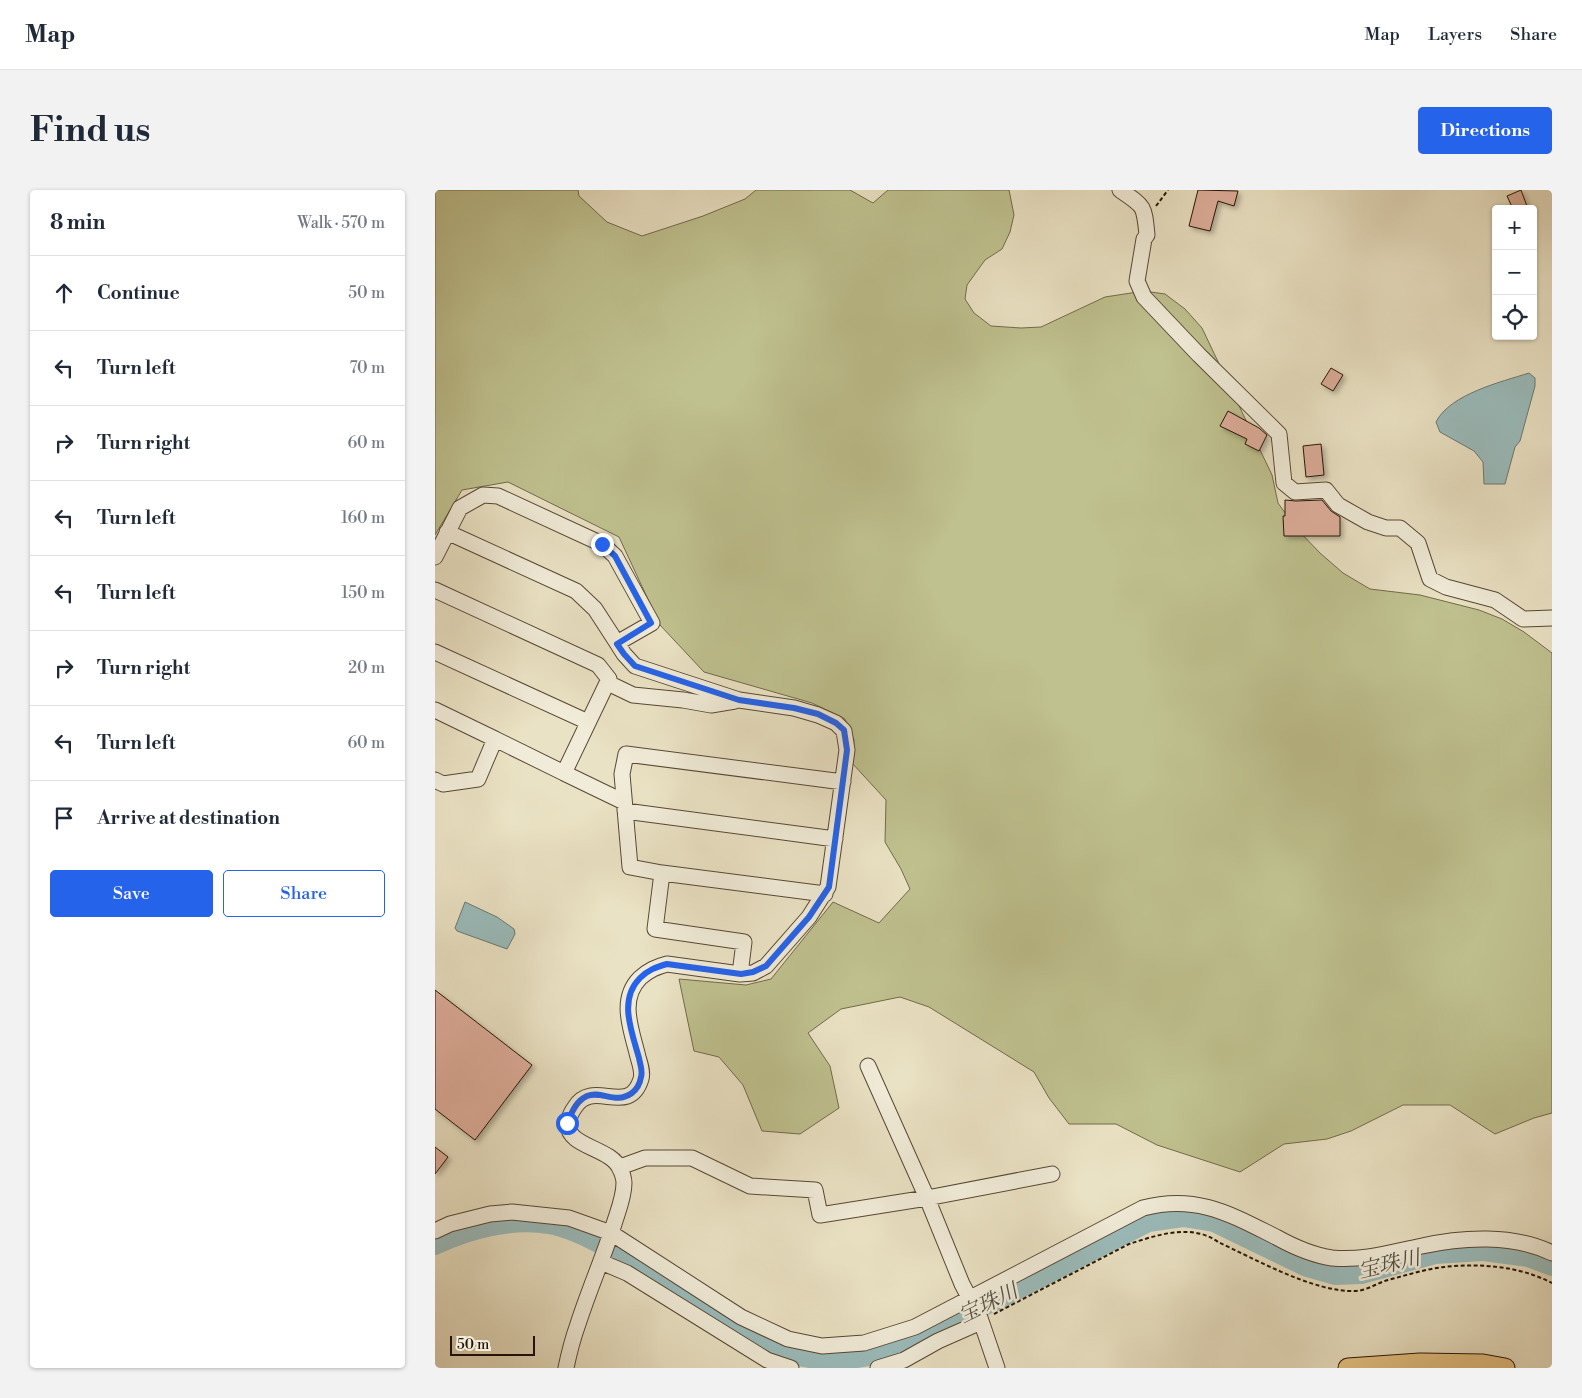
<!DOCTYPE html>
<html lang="en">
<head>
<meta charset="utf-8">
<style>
	body { margin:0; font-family:"Libre Bodoni","Noto Serif JP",serif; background:#f2f2f3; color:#1f2937 }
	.controls { position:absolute; right:15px; top:15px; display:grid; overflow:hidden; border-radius:5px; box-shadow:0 1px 4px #0004 }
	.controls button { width:45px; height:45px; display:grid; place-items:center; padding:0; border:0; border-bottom:1px solid #e0e1e3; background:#fff; color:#1f2937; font:25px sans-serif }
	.scale { position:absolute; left:15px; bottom:12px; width:85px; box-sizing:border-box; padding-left:5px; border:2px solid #261404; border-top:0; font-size:14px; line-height:18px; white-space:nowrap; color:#261404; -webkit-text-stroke:4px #f1ecd9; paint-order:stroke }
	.stop { position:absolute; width:15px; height:15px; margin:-11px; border:4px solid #2563eb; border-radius:50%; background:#fff }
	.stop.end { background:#2563eb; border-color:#fff; box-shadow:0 1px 5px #0008 }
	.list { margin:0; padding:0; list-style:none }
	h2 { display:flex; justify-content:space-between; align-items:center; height:65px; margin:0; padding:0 20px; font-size:21px }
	h2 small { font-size:16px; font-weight:400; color:#747a83 }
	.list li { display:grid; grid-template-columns:32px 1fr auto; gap:15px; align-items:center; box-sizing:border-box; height:75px; padding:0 20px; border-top:1px solid #e0e1e3 }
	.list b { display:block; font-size:19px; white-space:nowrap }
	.list em { font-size:16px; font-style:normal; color:#747a83 }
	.actions { display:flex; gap:10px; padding:15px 20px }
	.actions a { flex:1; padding:11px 0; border:1px solid #2563eb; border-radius:5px; text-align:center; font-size:18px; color:#2563eb }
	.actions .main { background:#2563eb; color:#fff }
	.icon { flex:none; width:28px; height:28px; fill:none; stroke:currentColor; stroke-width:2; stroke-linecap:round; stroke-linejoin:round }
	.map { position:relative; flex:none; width:1117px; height:1178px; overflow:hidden; border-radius:5px }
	header { display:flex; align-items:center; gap:30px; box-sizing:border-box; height:70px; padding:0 25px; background:#fff; border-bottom:1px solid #e0e1e3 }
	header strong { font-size:24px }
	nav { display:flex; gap:28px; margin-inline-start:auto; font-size:18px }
	.intro { display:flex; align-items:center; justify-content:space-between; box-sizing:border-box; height:120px; padding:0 30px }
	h1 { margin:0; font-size:35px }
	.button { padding:12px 22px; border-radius:5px; background:#2563eb; color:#fff; font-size:18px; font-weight:700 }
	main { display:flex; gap:30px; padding:0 30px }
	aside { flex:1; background:#fff; border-radius:5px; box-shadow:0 1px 4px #0004 }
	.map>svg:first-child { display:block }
</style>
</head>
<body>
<header>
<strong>Map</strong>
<nav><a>Map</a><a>Layers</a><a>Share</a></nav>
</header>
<div class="intro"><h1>Find us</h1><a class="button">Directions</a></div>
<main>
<aside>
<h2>8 min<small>Walk · 570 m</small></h2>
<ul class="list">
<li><svg class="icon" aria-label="ahead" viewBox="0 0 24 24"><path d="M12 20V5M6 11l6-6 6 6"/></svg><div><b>Continue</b></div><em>50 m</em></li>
<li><svg class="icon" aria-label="left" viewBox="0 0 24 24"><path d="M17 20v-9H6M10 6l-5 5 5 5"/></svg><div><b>Turn left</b></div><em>70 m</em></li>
<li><svg class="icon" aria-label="right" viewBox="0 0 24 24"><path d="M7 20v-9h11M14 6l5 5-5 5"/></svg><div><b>Turn right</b></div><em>60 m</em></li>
<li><svg class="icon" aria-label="left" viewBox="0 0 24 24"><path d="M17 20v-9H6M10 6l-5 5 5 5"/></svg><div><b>Turn left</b></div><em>160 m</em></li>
<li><svg class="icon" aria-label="left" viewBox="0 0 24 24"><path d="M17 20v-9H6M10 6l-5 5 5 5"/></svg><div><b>Turn left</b></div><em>150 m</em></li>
<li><svg class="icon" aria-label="right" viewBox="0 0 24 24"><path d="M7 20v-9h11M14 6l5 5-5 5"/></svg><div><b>Turn right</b></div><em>20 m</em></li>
<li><svg class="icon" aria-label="left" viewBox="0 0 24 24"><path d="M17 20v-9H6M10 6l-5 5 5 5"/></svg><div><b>Turn left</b></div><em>60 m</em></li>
<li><svg class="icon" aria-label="arrive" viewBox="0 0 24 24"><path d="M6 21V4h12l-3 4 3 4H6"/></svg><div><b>Arrive at destination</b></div></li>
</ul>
<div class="actions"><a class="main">Save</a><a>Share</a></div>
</aside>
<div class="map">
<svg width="1117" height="1178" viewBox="0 0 1117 1178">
	<defs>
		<filter id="shadow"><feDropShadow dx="3" dy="3" stdDeviation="2.5" flood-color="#0004"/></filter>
	</defs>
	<rect width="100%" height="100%" fill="#eae2c4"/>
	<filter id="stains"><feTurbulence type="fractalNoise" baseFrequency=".004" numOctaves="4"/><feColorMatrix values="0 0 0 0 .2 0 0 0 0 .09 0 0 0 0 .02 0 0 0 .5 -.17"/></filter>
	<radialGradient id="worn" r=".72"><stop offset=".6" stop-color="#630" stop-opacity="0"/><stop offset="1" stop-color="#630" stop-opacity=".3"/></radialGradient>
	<path fill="#bfc18f" stroke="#726a4a" d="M0 0H143L144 6 172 32 207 46 268 26 310 9 321 0H415L438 13 453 0H574L579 25 575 42 567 59 550 70 532 95 530 109 539 123 556 136 586 138 606 137 670 107 709 101 730 104 750 119 767 138 837 285 843 313 861 338 885 363 908 383 935 399 985 405 1044 420 1067 429 1089 442 1117 463V923L1099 928 1060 944 1015 915H968L916 941 892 949 849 954 805 982 722 955 681 934H634L614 908 599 882 494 817 465 807 406 819 373 843 395 876 404 918 365 944 327 941 308 895 284 867 259 861 244 789 311 795 336 789 398 712 444 733 475 699 466 679 450 652 451 610 417 573 419 550 410 529 377 513 269 482 225 435 184 347 73 292 27 300 0 345Z"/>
	<path fill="#9bbcbc" stroke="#6c7972" d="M1094 183 1100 188V196L1085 251 1080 257 1070 294H1049L1048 272 1039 261 1005 242 1001 232C1015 204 1066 192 1094 183Z
		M30 712 62 727 79 739 80 744 72 759 22 741 20 738Z"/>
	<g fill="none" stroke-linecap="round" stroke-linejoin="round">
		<path stroke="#9bbcbc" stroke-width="20" d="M0 1055C34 1039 76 1028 114 1034 136 1038 157 1049 176 1060 222 1085 264 1115 309 1140 324 1148 340 1158 356 1164 383 1172 419 1171 446 1163L564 1109 713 1032 748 1027 779 1032 872 1077 900 1085 926 1084 1000 1064 1048 1061 1093 1067 1117 1076"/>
	</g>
	<path fill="#ddad9a" stroke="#261404" filter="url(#shadow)" d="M763 0 803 1 799 16 783 11 775 41 754 36Z
		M1086 0 1093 19H1078L1072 6Z
		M896 178 908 185 898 201 886 194Z
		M793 221 824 238 832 245 824 261 810 254 812 249 785 236Z
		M886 254 889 285 871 287 868 256Z
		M850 310 861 311 887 310 896 321 905 327V346H849L848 326H850Z
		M0 800 97 875 40 950 0 919Z
		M0 957 13 967 0 984Z"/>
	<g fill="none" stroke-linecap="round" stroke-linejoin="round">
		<defs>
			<path id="minor" d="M685 0C710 17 709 15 712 45L709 49 702 91 709 107 764 165 844 244 849 293 860 302 891 300 903 315 933 332 951 338H965L983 353 995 389 1011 397 1060 410 1088 429 1117 428
				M12 342 141 401 160 419 182 453
				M0 367 25 318 48 305 63 306 167 354 180 366 217 433 182 453 189 464 200 476 304 510 359 518 383 525 401 533 409 541 412 560 393 697 374 727 331 776 318 783 305 784 232 774C221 777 214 780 205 788 183 810 197 841 203 867 205 874 208 882 206 889 194 928 158 888 140 917 137 921 133 929 133 934 132 957 177 958 185 979 187 982 189 989 189 993 189 1007 183 1021 179 1034 168 1068 154 1100 143 1134 138 1148 134 1163 131 1178
				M0 400 163 475 174 489 129 583 60 549 43 589 8 594 0 590
				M0 462 153 532
				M173 493 198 505 248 510 276 515 300 511
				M0 520 60 549
				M129 583 189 612
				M190 621 400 649
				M227 683 390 704
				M305 784 309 752 220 739 227 683 195 677 187 584 191 564 408 592
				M433 876 492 1008 527 1094 545 1128 562 1178
				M185 977 210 968H257L315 996 380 1000 385 1025 492 1008 617 984
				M0 1041 15 1034 55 1024 77 1022 134 1028 176 1043 306 1127 353 1149 387 1156 429 1153 480 1137 708 1018C761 1004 795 1024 841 1047 859 1057 877 1065 897 1068 929 1071 957 1062 987 1056 1027 1047 1079 1044 1117 1063
				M166 1072 192 1083 332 1170 356 1178
				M443 1178 469 1170 503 1151 546 1132"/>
			<path id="major" d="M913 1178 985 1173 1048 1174 1070 1178"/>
		</defs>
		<use href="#minor" stroke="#574834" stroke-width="17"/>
		<use href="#major" stroke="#261404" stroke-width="21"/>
		<path stroke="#261404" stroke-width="2" stroke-dasharray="4 2.5" stroke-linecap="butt" d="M721 16 733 0
			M559 1124 694 1054C722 1045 757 1033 783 1052 820 1069 880 1103 921 1101 933 1100 942 1093 953 1090 972 1085 991 1079 1009 1077 1045 1073 1084 1076 1117 1093"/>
		<use href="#minor" stroke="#f1ecd9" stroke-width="15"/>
		<use href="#major" stroke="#e5c182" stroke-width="19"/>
	</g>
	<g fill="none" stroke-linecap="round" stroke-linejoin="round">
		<path stroke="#2563eb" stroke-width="6" d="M132 933C137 922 141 911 152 906 167 900 180 915 197 903 202 899 205 893 206 887 208 881 205 874 204 868 197 842 183 810 205 788 213 780 221 777 232 774L306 784 318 782 331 776 374 727 394 697 412 560 409 540 401 533 383 524 359 518 304 510 200 476 189 464 182 454 216 433 180 366 167 354"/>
	</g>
	<g text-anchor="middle" stroke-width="5" stroke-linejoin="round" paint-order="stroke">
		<g font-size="21" font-style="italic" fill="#4f4f44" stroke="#f1ecd9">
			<text transform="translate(954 1074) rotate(-13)" y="7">宝珠川</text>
			<text transform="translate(553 1113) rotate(-26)" y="7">宝珠川</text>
		</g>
	</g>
	<rect width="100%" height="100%" filter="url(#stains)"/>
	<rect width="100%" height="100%" fill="url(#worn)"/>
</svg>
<div class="controls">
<button>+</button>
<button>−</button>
<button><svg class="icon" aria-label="locate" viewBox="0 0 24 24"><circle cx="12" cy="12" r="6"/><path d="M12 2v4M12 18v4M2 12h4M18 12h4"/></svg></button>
</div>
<div class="scale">50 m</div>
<div class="stop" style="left:132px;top:933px"></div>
<div class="stop end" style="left:167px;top:354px"></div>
</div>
</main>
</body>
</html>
